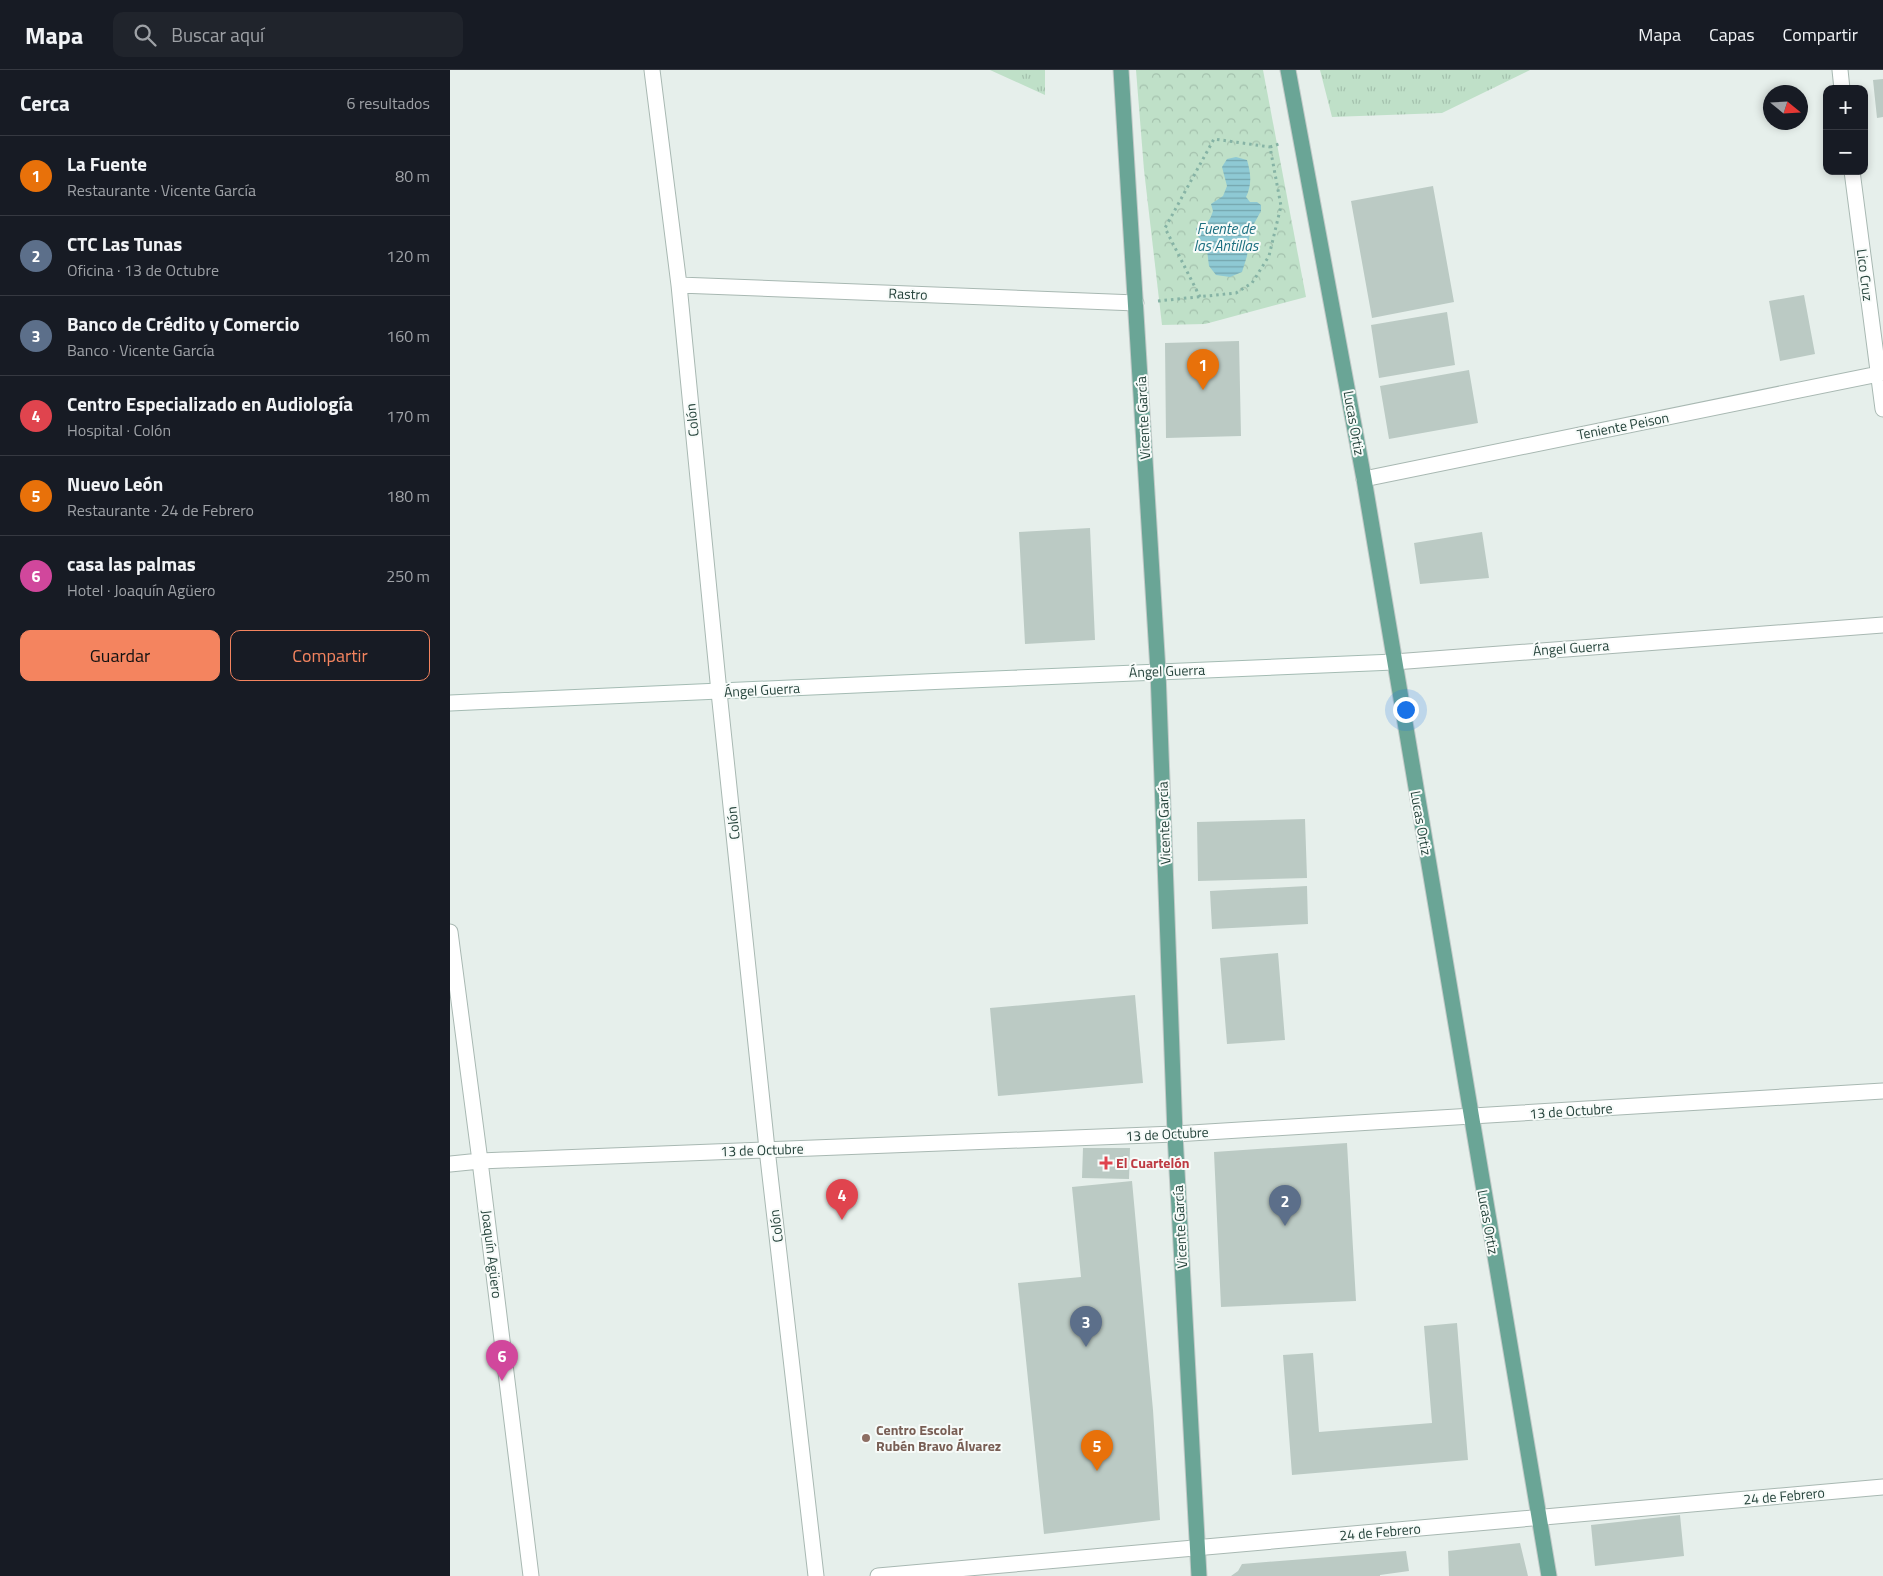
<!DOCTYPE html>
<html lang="es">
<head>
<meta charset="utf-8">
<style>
	body { margin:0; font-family:"Titillium Web",sans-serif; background:#20242c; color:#f1f3f6 }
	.controls { position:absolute; right:15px; top:15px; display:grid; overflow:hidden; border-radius:10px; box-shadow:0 2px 8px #0003 }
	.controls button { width:45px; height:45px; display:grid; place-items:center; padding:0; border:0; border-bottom:1px solid #363941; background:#171b24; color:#f1f3f6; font:25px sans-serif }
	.compass { position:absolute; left:1313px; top:15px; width:45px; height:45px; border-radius:50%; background:#171b24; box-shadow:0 2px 8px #0003; rotate:108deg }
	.you { position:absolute; left:955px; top:639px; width:18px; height:18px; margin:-12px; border:4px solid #fff; border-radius:50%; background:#1a73e8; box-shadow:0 0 0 8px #1a73e833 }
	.badge { display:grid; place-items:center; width:32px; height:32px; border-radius:50%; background:#f4845f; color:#fff; font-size:16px; font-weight:700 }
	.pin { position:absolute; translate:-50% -41px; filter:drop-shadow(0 1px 2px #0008) }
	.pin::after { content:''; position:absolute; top:26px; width:18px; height:15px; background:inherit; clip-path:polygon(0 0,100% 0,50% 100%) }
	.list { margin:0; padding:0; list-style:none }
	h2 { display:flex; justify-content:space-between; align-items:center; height:65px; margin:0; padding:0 20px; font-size:21px }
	h2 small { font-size:16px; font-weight:400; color:#9ea1a6 }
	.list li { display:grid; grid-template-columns:32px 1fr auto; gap:15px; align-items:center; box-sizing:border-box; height:80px; padding:0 20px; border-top:1px solid #363941 }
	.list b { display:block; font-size:19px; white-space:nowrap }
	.list p { margin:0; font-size:16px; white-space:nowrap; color:#9ea1a6 }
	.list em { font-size:16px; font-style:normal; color:#9ea1a6 }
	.actions { display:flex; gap:10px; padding:15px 20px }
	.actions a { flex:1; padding:11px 0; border:1px solid #f4845f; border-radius:10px; text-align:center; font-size:18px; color:#f4845f }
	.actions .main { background:#f4845f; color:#111 }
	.icon { flex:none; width:28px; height:28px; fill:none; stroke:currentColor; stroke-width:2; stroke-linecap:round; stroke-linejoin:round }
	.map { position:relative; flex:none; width:1433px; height:1506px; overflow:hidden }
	header { display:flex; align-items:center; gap:30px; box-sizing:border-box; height:70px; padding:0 25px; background:#171b24; border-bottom:1px solid #363941 }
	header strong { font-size:24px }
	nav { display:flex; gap:28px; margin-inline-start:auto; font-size:18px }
	.search { width:350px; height:45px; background:#20242c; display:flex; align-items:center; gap:12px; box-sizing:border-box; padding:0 18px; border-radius:10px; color:#9ea1a6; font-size:19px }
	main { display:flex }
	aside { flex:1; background:#171b24 }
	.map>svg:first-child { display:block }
</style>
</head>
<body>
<header>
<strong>Mapa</strong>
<div class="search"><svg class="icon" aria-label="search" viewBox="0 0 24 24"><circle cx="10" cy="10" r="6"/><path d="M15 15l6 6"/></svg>Buscar aquí</div>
<nav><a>Mapa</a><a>Capas</a><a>Compartir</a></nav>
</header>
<main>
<aside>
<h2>Cerca<small>6 resultados</small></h2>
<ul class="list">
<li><span class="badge" style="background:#e8710a">1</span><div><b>La Fuente</b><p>Restaurante · Vicente García</p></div><em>80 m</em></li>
<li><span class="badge" style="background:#5c6f8a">2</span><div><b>CTC Las Tunas</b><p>Oficina · 13 de Octubre</p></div><em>120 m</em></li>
<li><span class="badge" style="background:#5c6f8a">3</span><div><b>Banco de Crédito y Comercio</b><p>Banco · Vicente García</p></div><em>160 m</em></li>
<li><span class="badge" style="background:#e0444e">4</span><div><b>Centro Especializado en Audiología</b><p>Hospital · Colón</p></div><em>170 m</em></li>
<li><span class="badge" style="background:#e8710a">5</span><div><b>Nuevo León</b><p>Restaurante · 24 de Febrero</p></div><em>180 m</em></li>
<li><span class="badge" style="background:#d1479c">6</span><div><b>casa las palmas</b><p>Hotel · Joaquín Agüero</p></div><em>250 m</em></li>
</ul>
<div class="actions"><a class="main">Guardar</a><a>Compartir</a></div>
</aside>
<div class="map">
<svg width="1433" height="1506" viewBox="0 0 1433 1506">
	<defs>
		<pattern id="grass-tufts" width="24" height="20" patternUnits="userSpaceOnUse" patternTransform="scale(1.25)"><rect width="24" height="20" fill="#bfe0c8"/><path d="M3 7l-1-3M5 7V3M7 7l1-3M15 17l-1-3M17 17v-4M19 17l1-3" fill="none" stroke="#a4c1ad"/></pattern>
		<pattern id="park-crowns" width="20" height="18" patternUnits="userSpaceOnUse" patternTransform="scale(1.25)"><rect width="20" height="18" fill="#bfe0c8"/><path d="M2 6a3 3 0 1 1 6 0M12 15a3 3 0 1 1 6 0" fill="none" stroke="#a4c1ad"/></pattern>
		<pattern id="water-rules" width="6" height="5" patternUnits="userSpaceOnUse" patternTransform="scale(1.25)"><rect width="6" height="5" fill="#8ec9d4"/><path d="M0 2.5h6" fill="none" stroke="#74a5ad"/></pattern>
	</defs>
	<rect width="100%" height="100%" fill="#e6efeb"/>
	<path fill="url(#grass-tufts)" d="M540 0H595V25Z
		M870 0H1080L992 43 882 47Z"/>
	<path fill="url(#park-crowns)" d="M686 0H813L856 227 755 254 712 255 694 100Z"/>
	<path fill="url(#water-rules)" d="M786 87 797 90C801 104 802 114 796 127L800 132H807L811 135V141L800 161 797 186 792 202 780 207 766 205 759 196 757 180 746 163V158C757 156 760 150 763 141L761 134 773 126 777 116 772 97 777 89Z"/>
	<path fill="#bbcac4" d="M1433 9V47L1427 48 1423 10Z
		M983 116 1004 232 922 248 901 131Z
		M1354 225 1365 284 1330 291 1319 231Z
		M997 242 1005 295 929 308 921 255Z
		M789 271 791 366 716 368 715 273Z
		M1019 300 1028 353 939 369 930 316Z
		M640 458 645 570 575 574 569 462Z
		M1032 462 1039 508 970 514 964 473Z
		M855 749 857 808 748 811 747 752Z
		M857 816 858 854 762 859 760 821Z
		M828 883 835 970 777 974 770 888Z
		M685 925 693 1013 548 1026 540 938Z
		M897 1073 906 1231 771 1237 764 1082Z
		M633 1078H680L679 1109 632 1108Z
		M682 1111 703 1340 710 1450 594 1464 568 1213 631 1207 622 1117Z
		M1007 1253 1018 1390 842 1405 833 1285 863 1283 869 1362 982 1353 974 1256Z
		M1230 1445 1234 1486 1145 1496 1141 1455Z
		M1070 1473 1078 1506H999L998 1481Z
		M956 1481 959 1501 930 1505V1506H781L788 1501 792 1494Z"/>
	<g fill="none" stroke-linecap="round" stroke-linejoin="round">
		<defs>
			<path id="street" d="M202 0 229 215 269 622 317 1079 366 1506
				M1390 0 1392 19
				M1402 101 1433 339
				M229 215 686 233
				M914 409 1433 303
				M944 592 1433 555
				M0 862 30 1091 81 1506
				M0 1094 30 1091 725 1064 1433 1021
				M428 1506 1433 1417"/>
			<path id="secondary" d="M0 633C315 620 629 604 944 592"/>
			<path id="primary" d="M671 0 708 601 725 1064 749 1506
				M838 0 914 409 1099 1506"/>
		</defs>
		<use href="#street" stroke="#a8b8b2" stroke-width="17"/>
		<use href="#secondary" stroke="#a4bbb3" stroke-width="17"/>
		<use href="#primary" stroke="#c2cac8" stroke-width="17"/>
		<path stroke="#86b3a5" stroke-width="3" stroke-dasharray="2.5 4" stroke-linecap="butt" d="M750 227 715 158 764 69 820 77
			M708 231 786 223 802 213 819 186 831 136 820 77 829 74"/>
		<use href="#street" stroke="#fff" stroke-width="15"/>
		<use href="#secondary" stroke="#fff" stroke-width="15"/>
		<use href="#primary" stroke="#6aa596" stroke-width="15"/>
	</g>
	<path fill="#e0444e" stroke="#f7fbf9" stroke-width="2" d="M653.5 1085.5h5v5h5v5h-5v5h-5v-5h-5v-5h5z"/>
	<circle fill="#8d6e63" stroke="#f7fbf9" stroke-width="2" cx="416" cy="1368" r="5"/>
	<g text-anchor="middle" stroke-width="4" stroke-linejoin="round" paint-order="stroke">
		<g font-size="14" fill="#24423a" stroke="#f7fbf9">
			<text transform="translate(1415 205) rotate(83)" y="5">Lico Cruz</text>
			<text transform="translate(458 224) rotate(2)" y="5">Rastro</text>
			<text transform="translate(693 348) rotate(-93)" y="5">Vicente García</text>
			<text transform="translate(242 350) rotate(-96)" y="5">Colón</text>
			<text transform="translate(904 353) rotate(80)" y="5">Lucas Ortiz</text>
			<text transform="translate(1173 356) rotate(-11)" y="5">Teniente Peison</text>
			<text transform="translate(1121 578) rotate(-4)" y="5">Ángel Guerra</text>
			<text transform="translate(717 601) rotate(-2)" y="5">Ángel Guerra</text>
			<text transform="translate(312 620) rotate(-3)" y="5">Ángel Guerra</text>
			<text transform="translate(283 753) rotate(-96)" y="5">Colón</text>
			<text transform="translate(714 753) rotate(-92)" y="5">Vicente García</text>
			<text transform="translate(971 753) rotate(80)" y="5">Lucas Ortiz</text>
			<text transform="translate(1121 1041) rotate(-4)" y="5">13 de Octubre</text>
			<text transform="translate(717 1064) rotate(-3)" y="5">13 de Octubre</text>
			<text transform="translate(312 1080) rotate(-2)" y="5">13 de Octubre</text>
			<text transform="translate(1038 1152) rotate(80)" y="5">Lucas Ortiz</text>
			<text transform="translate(326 1156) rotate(-97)" y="5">Colón</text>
			<text transform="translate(730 1157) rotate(-93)" y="5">Vicente García</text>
			<text transform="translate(42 1184) rotate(83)" y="5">Joaquín Agüero</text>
			<text transform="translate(1334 1426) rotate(-5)" y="5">24 de Febrero</text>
			<text transform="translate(930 1462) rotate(-5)" y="5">24 de Febrero</text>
		</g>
		<g font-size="14" font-weight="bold" fill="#be3a42" stroke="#f7fbf9" text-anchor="start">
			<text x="666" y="1098">El Cuartelón</text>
		</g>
		<g font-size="14" font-weight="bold" fill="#785e54" stroke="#f7fbf9" text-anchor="start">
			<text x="426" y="1365">Centro Escolar<tspan x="426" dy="16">Rubén Bravo Álvarez</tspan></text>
		</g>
		<g font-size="15" font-style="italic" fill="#1c6f80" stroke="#f7fbf9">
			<text x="776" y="164">Fuente de<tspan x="776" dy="17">las Antillas</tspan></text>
		</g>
	</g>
</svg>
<div class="controls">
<button>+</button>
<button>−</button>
</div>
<svg class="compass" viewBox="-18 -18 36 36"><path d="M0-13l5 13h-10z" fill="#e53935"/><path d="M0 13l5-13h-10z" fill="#9ea1a6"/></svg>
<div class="you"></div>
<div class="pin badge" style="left:753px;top:320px;background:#e8710a">1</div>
<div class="pin badge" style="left:835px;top:1156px;background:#5c6f8a">2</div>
<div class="pin badge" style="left:636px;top:1277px;background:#5c6f8a">3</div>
<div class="pin badge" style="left:392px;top:1150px;background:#e0444e">4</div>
<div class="pin badge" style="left:647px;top:1401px;background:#e8710a">5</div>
<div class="pin badge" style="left:52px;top:1311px;background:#d1479c">6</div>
</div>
</main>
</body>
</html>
